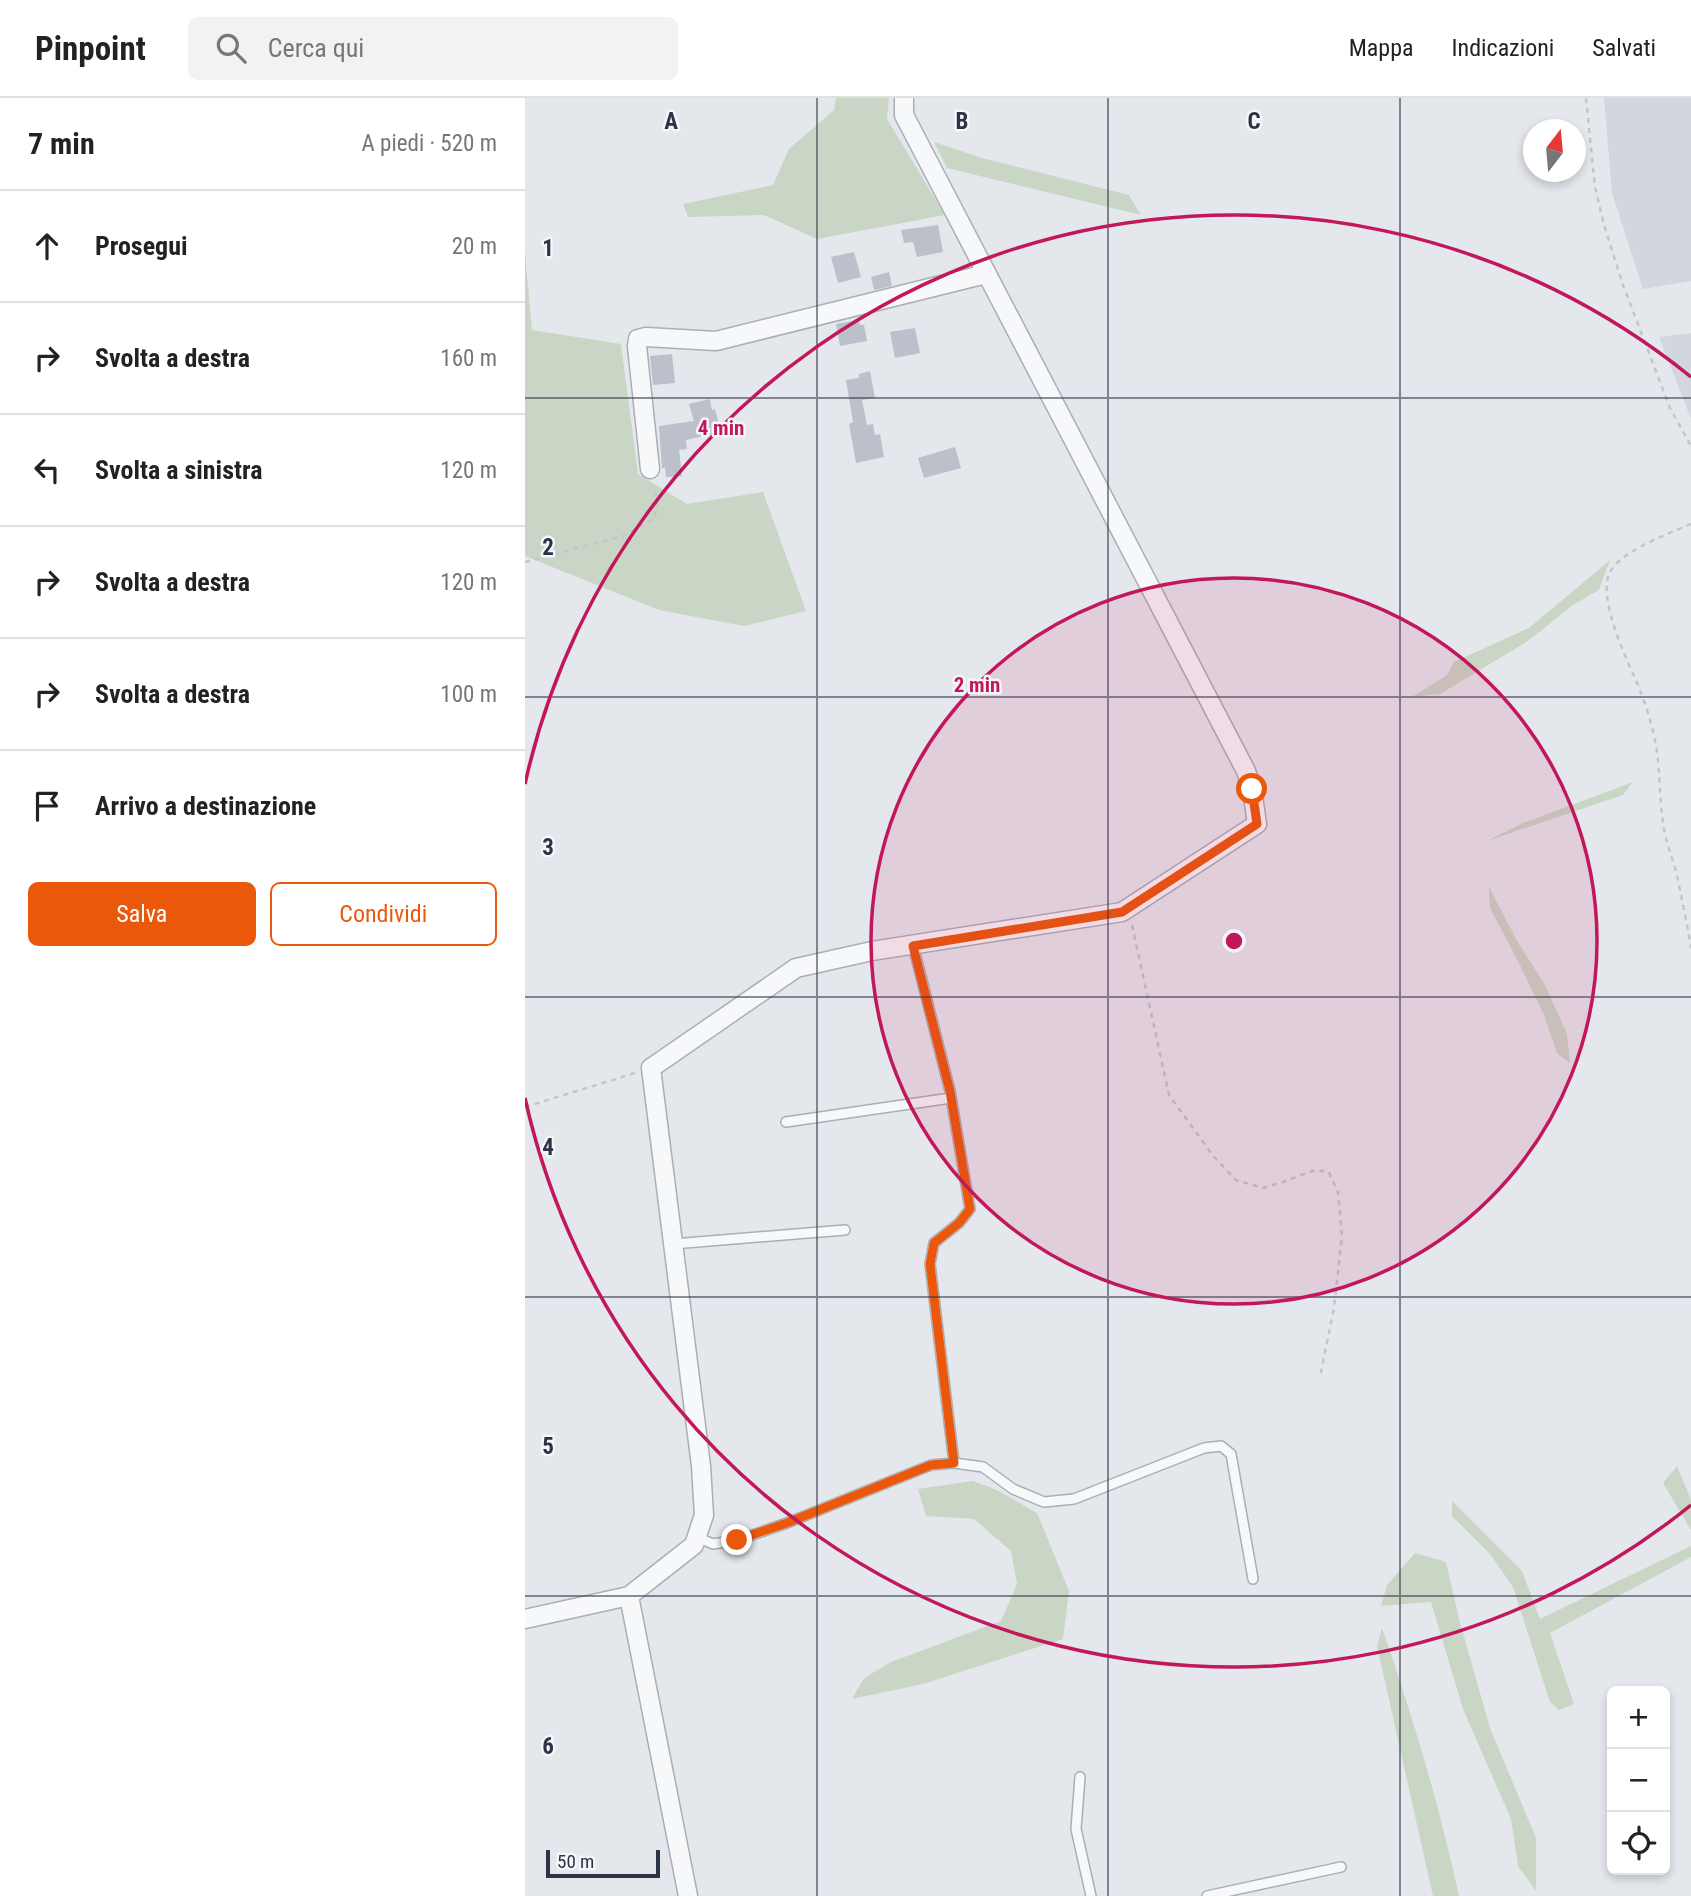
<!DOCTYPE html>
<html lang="it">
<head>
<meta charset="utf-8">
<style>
	body { margin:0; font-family:"Roboto Condensed",sans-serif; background:#f2f2f2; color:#222 }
	.controls { position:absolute; right:21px; bottom:21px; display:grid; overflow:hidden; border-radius:10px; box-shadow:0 4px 10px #0003 }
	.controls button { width:63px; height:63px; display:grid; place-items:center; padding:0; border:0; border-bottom:2px solid #e0e0e0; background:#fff; color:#222; font:35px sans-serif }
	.compass { position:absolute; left:998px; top:21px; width:63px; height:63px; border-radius:50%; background:#fff; box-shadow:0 4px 10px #0003; rotate:16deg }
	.scale { position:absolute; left:21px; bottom:18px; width:114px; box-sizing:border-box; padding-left:7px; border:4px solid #2b3445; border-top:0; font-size:19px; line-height:24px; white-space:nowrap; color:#2b3445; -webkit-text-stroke:5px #f4f6f9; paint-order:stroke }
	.stop { position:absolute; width:21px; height:21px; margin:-16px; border:5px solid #ea580c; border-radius:50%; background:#fff }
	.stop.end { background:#ea580c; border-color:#fff; box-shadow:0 2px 7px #0008 }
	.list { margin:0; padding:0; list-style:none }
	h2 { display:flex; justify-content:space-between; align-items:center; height:91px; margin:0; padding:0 28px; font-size:30px }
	h2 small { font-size:23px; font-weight:400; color:#767676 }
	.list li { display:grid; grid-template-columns:46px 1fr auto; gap:21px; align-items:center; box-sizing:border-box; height:112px; padding:0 28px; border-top:2px solid #e0e0e0 }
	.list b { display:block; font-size:26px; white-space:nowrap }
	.list em { font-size:23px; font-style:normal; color:#767676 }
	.actions { display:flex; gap:14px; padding:21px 28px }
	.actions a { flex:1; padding:16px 0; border:2px solid #ea580c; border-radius:10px; text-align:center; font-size:24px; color:#ea580c }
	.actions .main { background:#ea580c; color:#fff }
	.icon { flex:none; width:38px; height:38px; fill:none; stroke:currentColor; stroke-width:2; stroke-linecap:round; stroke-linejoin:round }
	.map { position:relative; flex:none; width:1166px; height:1798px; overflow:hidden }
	header { display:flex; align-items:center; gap:42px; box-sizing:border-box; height:98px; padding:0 35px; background:#fff; border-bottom:2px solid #e0e0e0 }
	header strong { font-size:33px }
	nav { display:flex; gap:38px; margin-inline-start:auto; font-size:24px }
	.search { width:490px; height:63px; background:#f2f2f2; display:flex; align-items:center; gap:18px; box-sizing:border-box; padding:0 24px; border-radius:10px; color:#767676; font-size:26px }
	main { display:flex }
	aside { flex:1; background:#fff }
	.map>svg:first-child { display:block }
</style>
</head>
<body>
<header>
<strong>Pinpoint</strong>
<div class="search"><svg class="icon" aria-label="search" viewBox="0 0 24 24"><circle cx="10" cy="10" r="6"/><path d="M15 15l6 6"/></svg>Cerca qui</div>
<nav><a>Mappa</a><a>Indicazioni</a><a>Salvati</a></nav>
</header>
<main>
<aside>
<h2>7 min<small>A piedi · 520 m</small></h2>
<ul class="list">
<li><svg class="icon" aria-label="ahead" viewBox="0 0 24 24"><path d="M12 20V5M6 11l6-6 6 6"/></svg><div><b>Prosegui</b></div><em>20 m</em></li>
<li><svg class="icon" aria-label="right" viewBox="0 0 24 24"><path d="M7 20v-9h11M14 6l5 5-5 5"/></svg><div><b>Svolta a destra</b></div><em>160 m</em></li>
<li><svg class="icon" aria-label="left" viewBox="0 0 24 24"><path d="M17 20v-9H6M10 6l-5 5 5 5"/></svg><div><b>Svolta a sinistra</b></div><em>120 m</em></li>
<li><svg class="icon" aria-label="right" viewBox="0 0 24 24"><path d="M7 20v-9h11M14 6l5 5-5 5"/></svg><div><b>Svolta a destra</b></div><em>120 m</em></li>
<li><svg class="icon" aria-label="right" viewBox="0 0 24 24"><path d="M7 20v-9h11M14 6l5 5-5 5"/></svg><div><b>Svolta a destra</b></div><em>100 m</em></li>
<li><svg class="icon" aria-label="arrive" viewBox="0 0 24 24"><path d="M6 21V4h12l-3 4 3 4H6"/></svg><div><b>Arrivo a destinazione</b></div></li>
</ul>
<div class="actions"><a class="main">Salva</a><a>Condividi</a></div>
</aside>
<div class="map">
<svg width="1166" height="1798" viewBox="0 0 1166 1798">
	<rect width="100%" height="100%" fill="#e4e7ec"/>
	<path fill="#d2d6de" d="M1079 0H1166V183L1118 191 1087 95Z
		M1166 235V321L1134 239Z"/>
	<path fill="#c9d6c5" d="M311 0H364L362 21 420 117 292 141 239 117 163 119 158 106 248 87 264 51 309 12Z
		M409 44 457 60 604 97 616 117 422 70Z
		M0 154 7 232 96 246 113 376 162 406 238 394 281 513 219 528 134 512 0 458Z
		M1085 462 1074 492 1048 507 1003 543 915 596 887 599 922 577 929 564 1004 530Z
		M1108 684 1098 697 962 743 998 725Z
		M964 789 992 843 1020 887 1042 936 1045 965 1032 955 1019 917 993 863 965 810Z
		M1152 1368 1166 1402V1432L1138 1385Z
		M448 1383 472 1392 512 1415 544 1493 538 1541 398 1586 327 1601 339 1580 366 1564 476 1523 492 1486 486 1453 449 1421 401 1418 393 1391Z
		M927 1403 997 1473 1015 1521 1166 1448V1459L1025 1535 1049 1606 1034 1612 1025 1604 988 1489 965 1456 927 1418Z
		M890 1455 921 1464 934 1521 965 1630 1011 1740V1793L993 1768 986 1721 938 1611 906 1504 856 1508 862 1487Z
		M857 1530C888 1619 914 1706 934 1798H908L852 1548Z"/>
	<path fill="#bbc0ca" d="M413 127 418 154 392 159 388 144 379 145 376 132Z
		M329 154 336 179 313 185 306 159Z
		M364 174 367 188 349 192 346 179Z
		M334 222 335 227H339L342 243 315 248 311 226Z
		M390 230 395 255 370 260 365 234Z
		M147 256 150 285 128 287 125 258Z
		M345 273 350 300 337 302 342 327 348 326 350 337 355 336 359 359 331 365 324 326 328 324 321 282 334 280V276Z
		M185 301 187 312 190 311 196 334 161 342 162 351 154 352 157 378 141 379 140 370H137L134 328 169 323 164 306Z
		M430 349 436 370 399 380 393 360Z"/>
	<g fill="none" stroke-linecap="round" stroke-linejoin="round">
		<defs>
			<path id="service" d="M388 847 425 993 445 1111 434 1125 409 1145 405 1166 429 1365
				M261 1024 426 1000
				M148 1146 320 1132
				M172 1439 188 1446 213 1442 262 1425 406 1367 429 1365 458 1369 488 1391 519 1404 549 1401 679 1350 696 1348 706 1356 728 1481
				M555 1679 551 1731 566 1798
				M682 1798 816 1769"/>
			<path id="minor" d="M125 371 112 248 113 241 121 239 191 243 461 176
				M0 1521 104 1498
				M163 1798 104 1498 169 1447 179 1417 176 1368 126 970 271 870 347 853 597 814 732 726 727 691 721 673 379 17V0"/>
		</defs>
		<use href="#service" stroke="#a9aeb7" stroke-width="12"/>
		<use href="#minor" stroke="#a9aeb7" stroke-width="21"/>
		<path stroke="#c2c5cb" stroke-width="2.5" stroke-dasharray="5 5" stroke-linecap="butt" d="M1061 0 1070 89 1079 127 1098 187 1145 310 1166 348
			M1166 426C1145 435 1089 455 1083 479 1076 505 1099 556 1110 580 1121 606 1130 634 1133 662 1135 685 1135 708 1139 731 1142 747 1148 762 1152 777 1157 802 1162 826 1166 850
			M0 464 98 438 130 420 132 401 129 388
			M607 827 644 997 689 1059 711 1082 738 1090 758 1084 787 1073H803L813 1094 817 1138 809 1210 795 1279
			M0 1009 110 975"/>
		<use href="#service" stroke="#f7f8fa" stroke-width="9"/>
		<use href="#minor" stroke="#f7f8fa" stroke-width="18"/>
	</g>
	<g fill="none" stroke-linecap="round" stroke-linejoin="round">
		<path stroke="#ea580c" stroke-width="9" d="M212 1442 262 1425 406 1367 429 1365 405 1166 409 1145 434 1125 445 1111 425 993 388 848 597 814 732 726 727 691"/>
	</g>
	<path fill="none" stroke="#2b3445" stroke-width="2" stroke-opacity="0.55" d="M292 0V1798M583 0V1798M875 0V1798M0 300H1166M0 599H1166M0 899H1166M0 1199H1166M0 1498H1166"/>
	<circle cx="709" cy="843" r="363" fill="#c2185b" fill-opacity=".12"/>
	<g fill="none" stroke="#c2185b" stroke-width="3.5">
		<circle cx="709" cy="843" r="363"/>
		<path d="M1166 1407A726 726 0 0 1 0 1000M0 686A726 726 0 0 1 1166 279"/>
	</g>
	<g font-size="23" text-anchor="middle" font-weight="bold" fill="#2b3445" stroke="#f4f6f9" stroke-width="5" stroke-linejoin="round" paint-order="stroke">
		<text x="146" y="31">A</text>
		<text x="437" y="31">B</text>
		<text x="729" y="31">C</text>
		<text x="23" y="158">1</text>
		<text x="23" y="457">2</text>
		<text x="23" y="757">3</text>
		<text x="23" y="1057">4</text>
		<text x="23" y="1356">5</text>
		<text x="23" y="1656">6</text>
	</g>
	<circle cx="709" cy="843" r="10" fill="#c2185b" stroke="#f4f6f9" stroke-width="3.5"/>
	<g font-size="21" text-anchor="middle" font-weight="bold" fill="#c2185b" stroke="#f4f6f9" stroke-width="5" stroke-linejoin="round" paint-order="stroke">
		<text x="196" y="337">4 min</text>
		<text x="452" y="594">2 min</text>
	</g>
</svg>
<div class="controls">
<button>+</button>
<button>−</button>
<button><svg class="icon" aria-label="locate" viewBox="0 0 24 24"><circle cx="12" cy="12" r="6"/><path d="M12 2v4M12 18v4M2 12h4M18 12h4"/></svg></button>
</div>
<svg class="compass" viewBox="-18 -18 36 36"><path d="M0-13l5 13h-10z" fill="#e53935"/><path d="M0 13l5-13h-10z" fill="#767676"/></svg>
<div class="scale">50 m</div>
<div class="stop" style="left:727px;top:691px"></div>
<div class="stop end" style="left:212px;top:1442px"></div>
</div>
</main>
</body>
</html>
